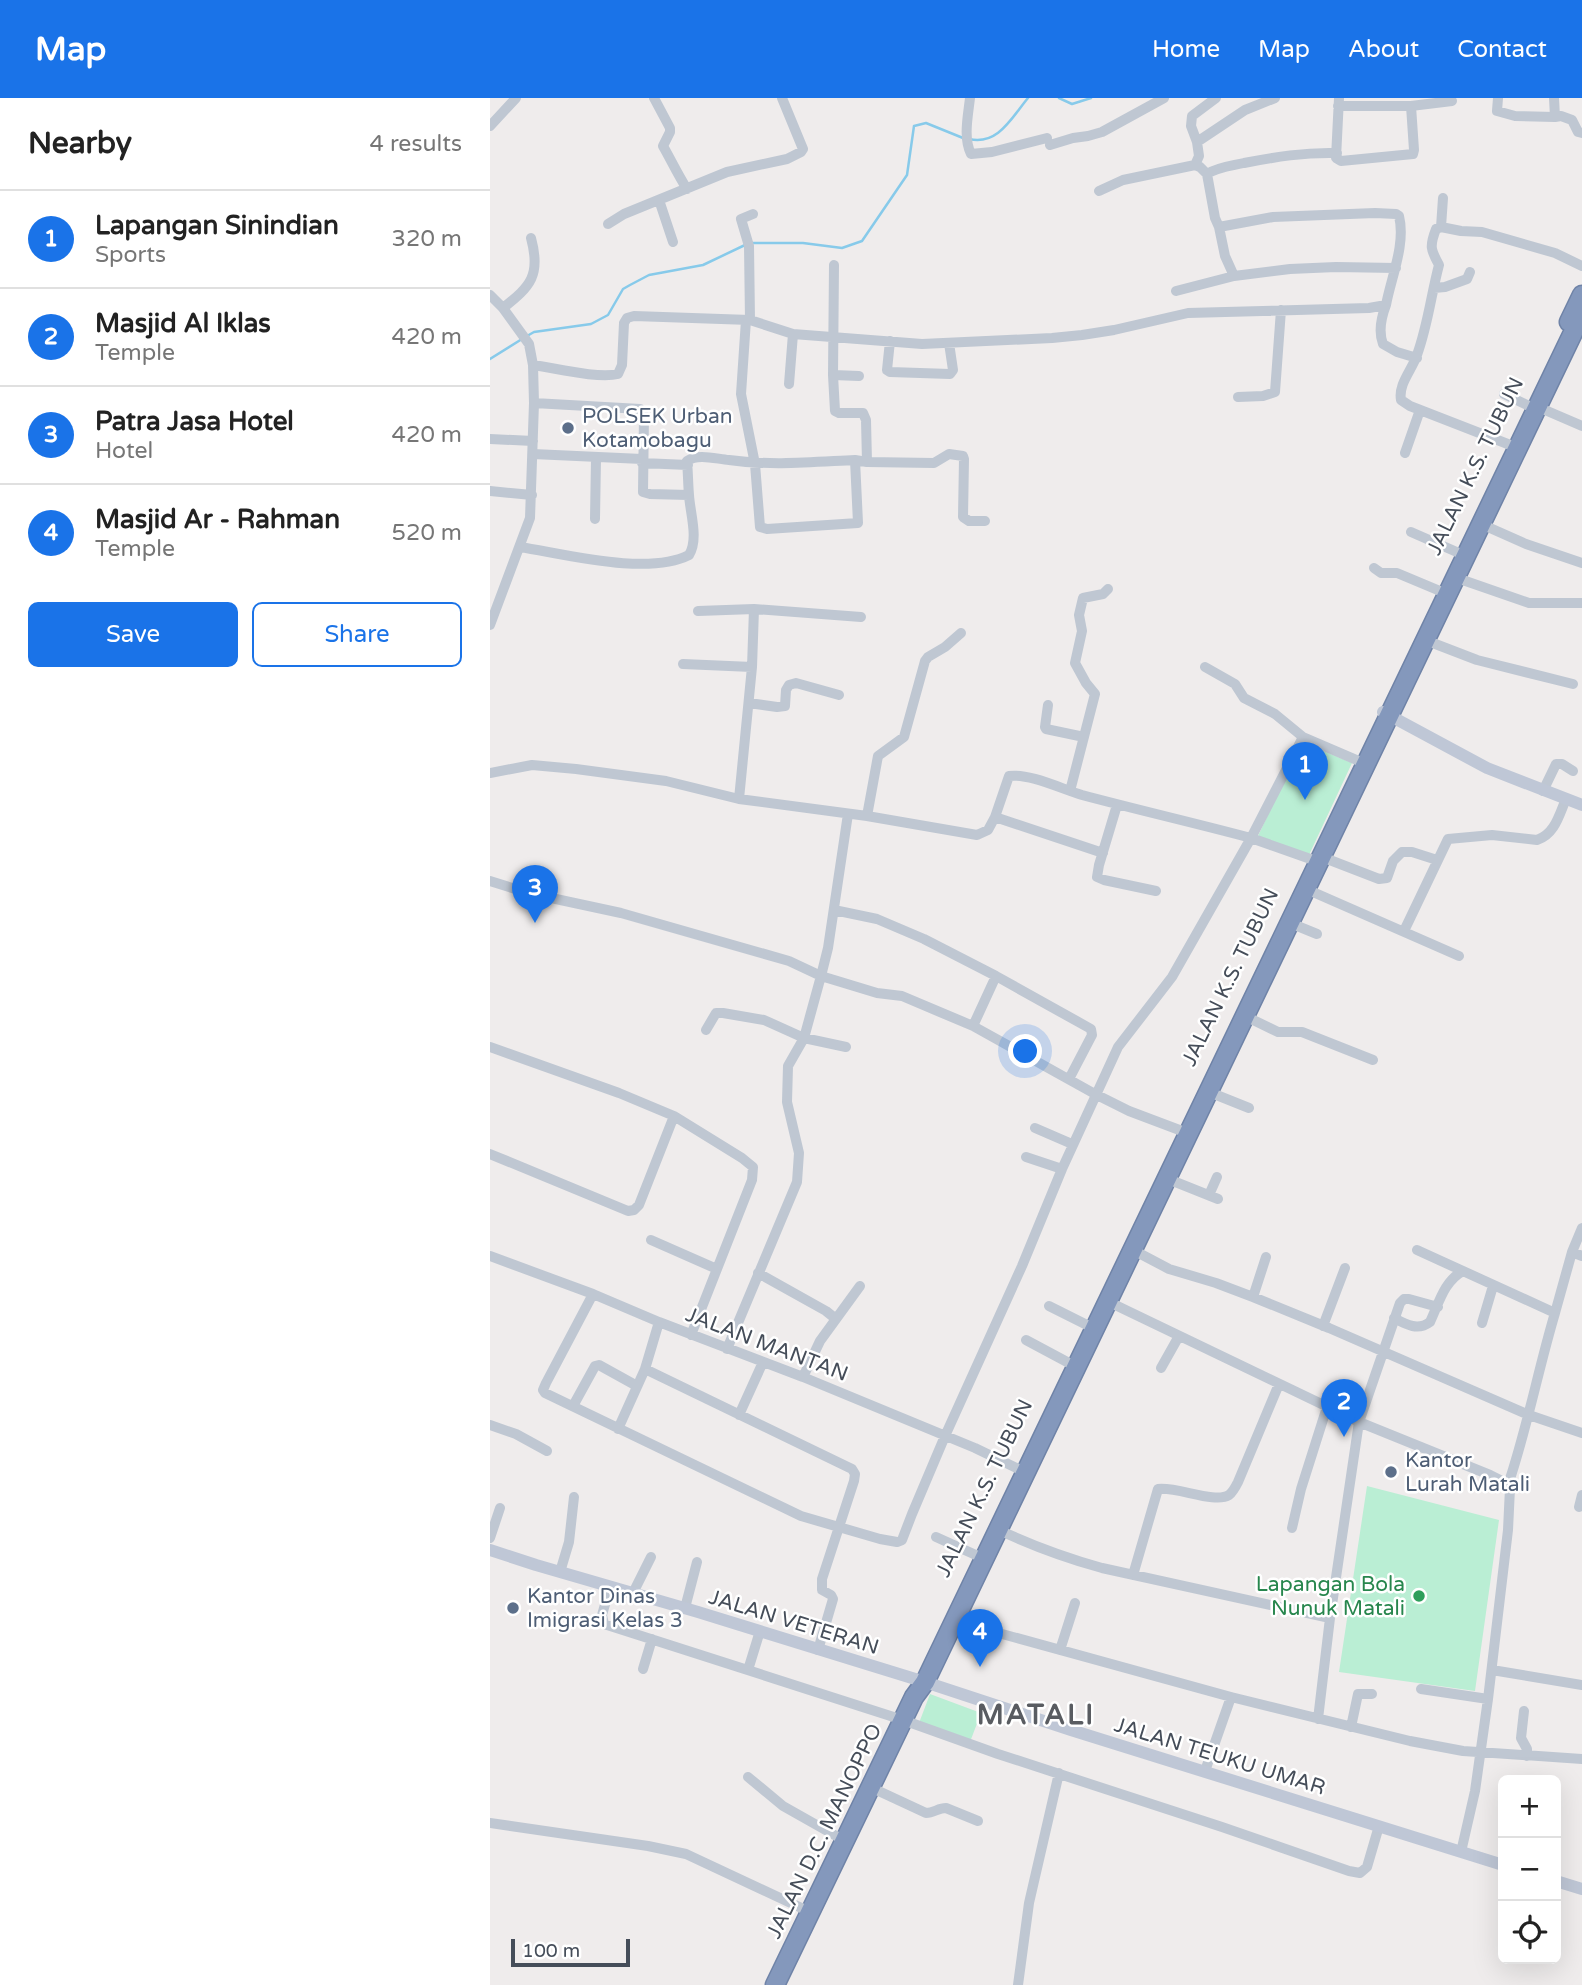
<!DOCTYPE html>
<html lang="en">
<head>
<meta charset="utf-8">
<style>
	body { margin:0; font-family:"Varela Round",sans-serif; background:#f2f2f2; color:#222 }
	.controls { position:absolute; right:21px; bottom:21px; display:grid; overflow:hidden; border-radius:10px; box-shadow:0 7px 28px #0002 }
	.controls button { width:63px; height:63px; display:grid; place-items:center; padding:0; border:0; border-bottom:2px solid #e0e0e0; background:#fff; color:#222; font:35px sans-serif }
	.scale { position:absolute; left:21px; bottom:18px; width:119px; box-sizing:border-box; padding-left:7px; border:4px solid #454d59; border-top:0; font-size:19px; line-height:24px; white-space:nowrap; color:#454d59; -webkit-text-stroke:5px #fff; paint-order:stroke }
	.you { position:absolute; left:536px; top:954px; width:24px; height:24px; margin:-18px; border:5px solid #fff; border-radius:50%; background:#1a73e8; box-shadow:0 0 0 10px #1a73e833 }
	.badge { display:grid; place-items:center; width:46px; height:46px; border-radius:50%; background:#1a73e8; color:#fff; font-size:23px; font-weight:700 }
	.pin { position:absolute; translate:-50% -58px; filter:drop-shadow(0 2px 4px #0008) }
	.pin::after { content:''; position:absolute; top:37px; width:24px; height:21px; background:inherit; clip-path:polygon(0 0,100% 0,50% 100%) }
	.list { margin:0; padding:0; list-style:none }
	h2 { display:flex; justify-content:space-between; align-items:center; height:91px; margin:0; padding:0 28px; font-size:30px }
	h2 small { font-size:23px; font-weight:400; color:#767676 }
	.list li { display:grid; grid-template-columns:46px 1fr auto; gap:21px; align-items:center; box-sizing:border-box; height:98px; padding:0 28px; border-top:2px solid #e0e0e0 }
	.list b { display:block; font-size:26px; white-space:nowrap }
	.list p { margin:0; font-size:23px; white-space:nowrap; color:#767676 }
	.list em { font-size:23px; font-style:normal; color:#767676 }
	.actions { display:flex; gap:14px; padding:21px 28px }
	.actions a { flex:1; padding:16px 0; border:2px solid #1a73e8; border-radius:10px; text-align:center; font-size:24px; color:#1a73e8 }
	.actions .main { background:#1a73e8; color:#fff }
	.icon { flex:none; width:38px; height:38px; fill:none; stroke:currentColor; stroke-width:2; stroke-linecap:round; stroke-linejoin:round }
	.map { position:relative; flex:none; width:1092px; height:1887px; overflow:hidden }
	header { display:flex; align-items:center; gap:42px; box-sizing:border-box; height:98px; padding:0 35px; background:#1a73e8; color:#fff }
	header strong { font-size:33px }
	nav { display:flex; gap:38px; margin-inline-start:auto; font-size:24px }
	main { display:flex }
	aside { flex:1; background:#fff }
	.map>svg:first-child { display:block }
</style>
</head>
<body>
<header>
<strong>Map</strong>
<nav><a>Home</a><a>Map</a><a>About</a><a>Contact</a></nav>
</header>
<main>
<aside>
<h2>Nearby<small>4 results</small></h2>
<ul class="list">
<li><span class="badge">1</span><div><b>Lapangan Sinindian</b><p>Sports</p></div><em>320 m</em></li>
<li><span class="badge">2</span><div><b>Masjid Al Iklas</b><p>Temple</p></div><em>420 m</em></li>
<li><span class="badge">3</span><div><b>Patra Jasa Hotel</b><p>Hotel</p></div><em>420 m</em></li>
<li><span class="badge">4</span><div><b>Masjid Ar - Rahman</b><p>Temple</p></div><em>520 m</em></li>
</ul>
<div class="actions"><a class="main">Save</a><a>Share</a></div>
</aside>
<div class="map">
<svg width="1092" height="1887" viewBox="0 0 1092 1887">
	<rect width="100%" height="100%" fill="#efecec"/>
	<path fill="#baeed4" d="M812 644 862 665 819 757 768 738Z
		M877 1388 1009 1422 985 1593 849 1574Z
		M440 1596 491 1615 480 1644 429 1625Z"/>
	<g fill="none" stroke-linecap="round" stroke-linejoin="round">
		<path stroke="#87caea" stroke-width="2.5" d="M569 0 582 6 601 0
			M479 41C508 48 522 19 538 0
			M261 145H313L352 150 372 143 417 77 424 28 436 25 473 40
			M37 238 44 234 101 226 118 217 133 191 140 187 159 177 213 167 255 147
			M0 261 32 241"/>
		<defs>
			<path id="highway" d="M1079 224 1092 197
				M285 1887 424 1599 435 1584 1092 216"/>
		</defs>
		<use href="#highway" stroke="#6f83a7" stroke-width="21"/>
		<path stroke="#bfc7d2" stroke-width="10" d="M164 0 180 30V34L173 48C181 62 188 77 197 91
			M480 0C478 18 473 40 481 56L502 54 557 40
			M785 0 755 12 707 44 709 58 705 67 710 69 717 76C728 69 741 68 754 65 785 59 815 54 847 55
			M849 0 846 60 851 63 923 56 924 52 921 8
			M1008 0 1007 13 1025 18 1065 19
			M1064 0 1065 19 1071 18 1082 22 1088 34 1092 35
			M848 8H921L962 3
			M0 28 26 0
			M707 44 701 28 702 18 726 0
			M560 47 583 40 598 38 612 34 674 0
			M717 76 725 120 729 129 783 119 885 115 906 116 909 118C916 146 901 180 896 207
			M609 93 633 82 705 67
			M169 102 183 144
			M118 126 134 116 237 74 297 61 311 54 313 51 292 0
			M729 129 735 158 744 178 800 171 846 169 906 170
			M951 129 953 100
			M344 167 343 277 345 313 349 315H373L376 322 377 364
			M944 190 955 189 977 181 980 174
			M686 193 744 178
			M0 197 13 210 39 246 43 267 44 305 40 420 0 527
			M13 210C41 188 51 177 41 140
			M256 222 251 296 265 366 270 429 277 431 368 425 365 362
			M260 222 259 148 251 121 263 116
			M400 243 397 272 400 274 460 276 463 272 459 245
			M43 267C65 270 108 281 128 276L132 267 134 225 137 220 144 218 260 222 303 236 432 246 562 240 592 237 624 232 698 215 879 210 896 207C891 220 888 233 893 246L907 254 927 260
			M343 277 369 278
			M299 286 303 236
			M1014 296 1039 308
			M748 299 773 298 785 294 791 212
			M44 305 150 311 154 317 153 394 160 396 199 397
			M1048 309 1092 328
			M0 341 43 343
			M1028 350 920 308 911 302C908 286 922 272 927 257 938 227 941 197 949 167 941 152 939 149 946 131L951 129 971 133 992 134 1065 155 1092 168
			M915 355 930 312
			M43 356 152 361
			M152 365 198 367
			M0 393 42 397
			M105 421 106 360
			M991 426 1036 446 1092 465
			M921 434 969 455
			M30 449C75 456 158 478 199 457 209 441 200 415 199 397 198 385 198 374 197 363 208 355 226 361 239 362 281 368 323 364 365 362L377 364 444 365 459 356 473 358 474 361 473 419 479 423H495
			M884 470 891 475H907L950 493
			M964 479 1039 505H1092
			M208 513 264 511 371 519
			M935 542 987 562 1083 586
			M193 566 262 569
			M715 569 745 586 754 600 785 616 813 639
			M259 605 287 609 295 608 296 592 299 587 306 585 349 597
			M558 607 555 629 556 631 594 639
			M0 675 42 667 86 671 176 683 249 701 377 718 487 737 498 732 505 719 519 678C539 675 572 691 592 697 648 712 705 725 761 740L682 879 628 949 572 1071 532 1168 455 1338 422 1416 412 1442 407 1444 390 1441 311 1418 55 1295 53 1292 56 1285 103 1196
			M580 693 605 596 596 585 585 565 592 533 589 517 593 500 613 496 618 491
			M1053 693 1066 666H1072L1083 673
			M249 701 262 569 264 511
			M627 707 609 767 607 779 614 782 666 793
			M377 718 388 658 414 639 435 563 438 559 455 549 471 535
			M505 719 613 755
			M832 759 889 781 897 780 903 763 912 754H922L947 762
			M829 764 761 740 813 639 869 663
			M0 783 38 795 131 815 299 863 331 878 387 895 412 898 483 928 605 996 639 1013 700 1036
			M816 791 969 858
			M344 812 387 821 434 841 506 878 601 931 602 937 579 981
			M800 825 827 836
			M914 833 958 741 1002 737 1047 742C1065 736 1069 717 1076 701
			M755 918 788 934H812L883 962
			M483 928 506 878
			M216 932 226 915H233L274 922 314 940 356 949
			M0 949 129 995 184 1018 149 1107 144 1112 138 1113 0 1056
			M719 994 759 1010
			M184 1018 252 1060 263 1069 262 1082 227 1171
			M545 1030 582 1046
			M536 1059 572 1071
			M678 1081 728 1101
			M719 1097 727 1079
			M161 1142 227 1171 201 1237
			M643 1152 679 1171 726 1185 763 1199 839 1230 1039 1317 1092 1335
			M927 1152 1065 1215C1048 1272 1037 1331 1018 1387
			M1082 1154 1092 1158
			M0 1158 103 1196 169 1224 313 1279 485 1350 537 1375
			M268 1175 336 1213 346 1221 330 1243 313 1279
			M763 1199 776 1159
			M619 1204 869 1324 1000 1377 1014 1384 1020 1390 1018 1432 998 1601 985 1693 971 1754
			M559 1208 597 1227
			M1065 1215 1082 1154 1092 1130
			M904 1220C917 1227 928 1233 940 1224 949 1205 954 1183 973 1173
			M346 1221 370 1188
			M992 1225 1003 1188
			M833 1228 855 1170
			M536 1242 579 1265
			M237 1251 307 1084 309 1055 297 1004 298 968 314 940 331 878 338 850 358 716
			M671 1270 689 1238
			M155 1271 169 1224
			M83 1308 105 1268 109 1267 147 1288
			M249 1317 273 1264
			M0 1327 26 1336 57 1353
			M128 1331 155 1271 362 1371 365 1376 364 1383 332 1481V1492L341 1497 343 1501 328 1552
			M1089 1409 1092 1397
			M802 1430 811 1391 837 1309
			M509 1432C543 1448 576 1460 612 1470L840 1520
			M446 1439 488 1458
			M0 1440 10 1410
			M70 1474 79 1444 84 1399
			M643 1477 668 1391C686 1388 725 1406 739 1397 743 1394 746 1388 748 1384L789 1286
			M120 1489 112 1517 114 1526 413 1622 508 1656 732 1729 859 1773 870 1775 877 1769 889 1728
			M143 1495 161 1459
			M195 1510 207 1464
			M465 1523 741 1599 920 1643 973 1653 1092 1661
			M570 1552 585 1505
			M153 1571 162 1541
			M258 1572 270 1533
			M1002 1572 1092 1587
			M931 1591 998 1601
			M1034 1613 1031 1640 1037 1651V1658
			M828 1621 840 1520 869 1324 910 1205 914 1201H919L948 1209
			M861 1629 868 1596H882
			M715 1673 741 1599
			M258 1679 293 1708 355 1743
			M380 1689 436 1715C444 1715 448 1710 456 1710L488 1723
			M0 1725 158 1748 196 1756 320 1814
			M528 1887 539 1805 569 1675"/>
		<path stroke="#bfc7d6" stroke-width="12" d="M893 614 997 670 1092 707
			M0 1452 46 1467 208 1514 435 1584 581 1632 1013 1767
			M1066 1783 1092 1791"/>
		<use href="#highway" stroke="#8498bc" stroke-width="18"/>
	</g>
	<g fill="#5c6f8a" stroke="#fff" stroke-width="2.5">
		<circle cx="78" cy="330" r="7"/>
		<circle cx="901" cy="1374" r="7"/>
		<circle cx="23" cy="1510" r="7"/>
	</g>
	<circle fill="#2e9e5b" stroke="#fff" stroke-width="2.5" cx="929" cy="1498" r="7"/>
	<g text-anchor="middle" stroke-width="5" stroke-linejoin="round" paint-order="stroke">
		<g font-size="21" fill="#4e5e75" stroke="#fff" text-anchor="start">
			<text x="92" y="325">POLSEK Urban<tspan x="92" dy="24">Kotamobagu</tspan></text>
			<text x="915" y="1369">Kantor<tspan x="915" dy="24">Lurah Matali</tspan></text>
			<text x="37" y="1505">Kantor Dinas<tspan x="37" dy="24">Imigrasi Kelas 3</tspan></text>
		</g>
		<g font-size="21" fill="#454d59" stroke="#fff">
			<text transform="translate(985 368) rotate(-64)" y="7">JALAN K.S. TUBUN</text>
			<text transform="translate(740 879) rotate(-64)" y="7">JALAN K.S. TUBUN</text>
			<text transform="translate(277 1246) rotate(21)" y="7">JALAN MANTAN</text>
			<text transform="translate(494 1390) rotate(-64)" y="7">JALAN K.S. TUBUN</text>
			<text transform="translate(304 1524) rotate(17)" y="7">JALAN VETERAN</text>
			<text transform="translate(730 1658) rotate(17)" y="7">JALAN TEUKU UMAR</text>
			<text transform="translate(334 1733) rotate(-64)" y="7">JALAN D.C. MANOPPO</text>
		</g>
		<g font-size="21" fill="#27864d" stroke="#fff" text-anchor="end">
			<text x="915" y="1493">Lapangan Bola<tspan x="915" dy="24">Nunuk Matali</tspan></text>
		</g>
		<g font-size="28" font-weight="bold" letter-spacing="2" fill="#595c61" stroke="#fff">
			<text x="546" y="1626">MATALI</text>
		</g>
	</g>
</svg>
<div class="controls">
<button>+</button>
<button>−</button>
<button><svg class="icon" aria-label="locate" viewBox="0 0 24 24"><circle cx="12" cy="12" r="6"/><path d="M12 2v4M12 18v4M2 12h4M18 12h4"/></svg></button>
</div>
<div class="scale">100 m</div>
<div class="you"></div>
<div class="pin badge" style="left:815px;top:702px">1</div>
<div class="pin badge" style="left:854px;top:1339px">2</div>
<div class="pin badge" style="left:45px;top:825px">3</div>
<div class="pin badge" style="left:490px;top:1569px">4</div>
</div>
</main>
</body>
</html>
